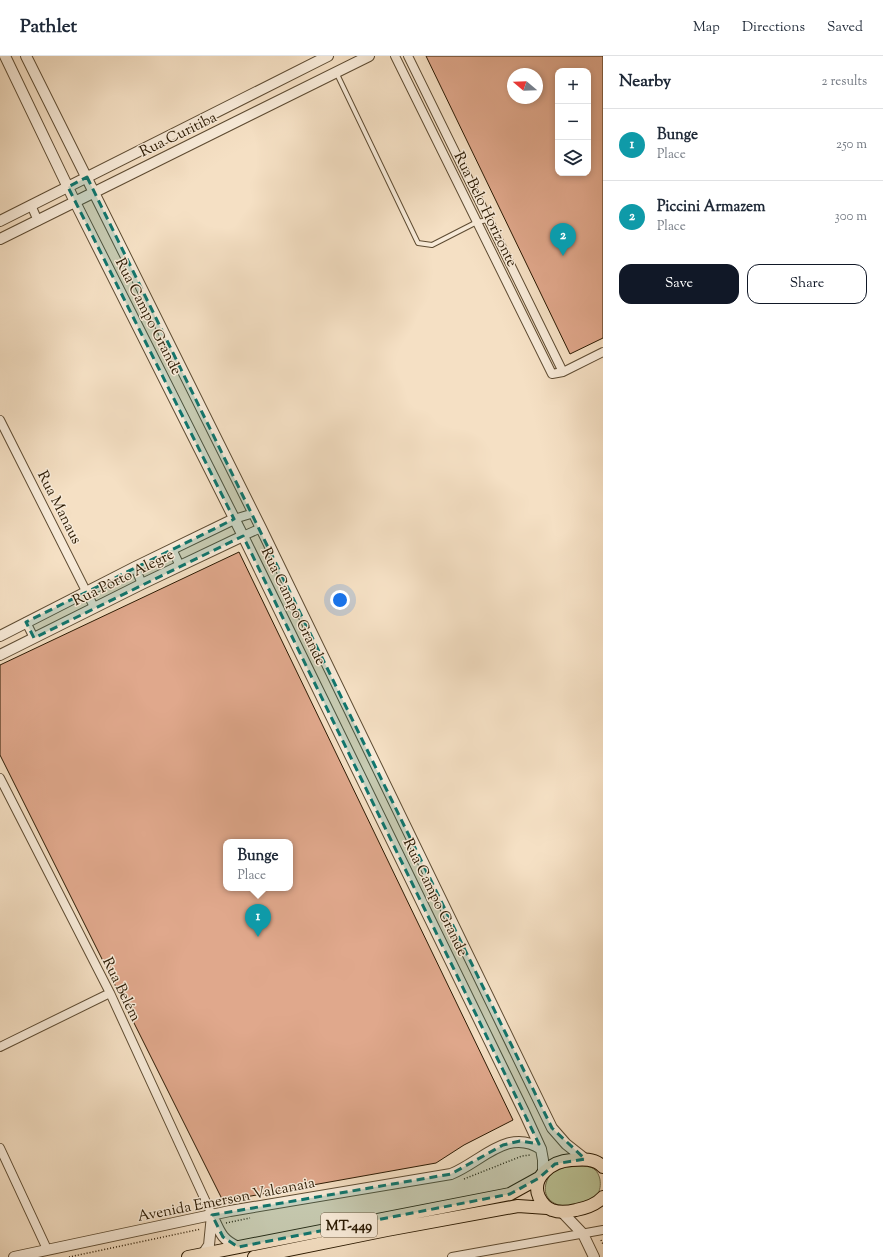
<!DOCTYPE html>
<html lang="en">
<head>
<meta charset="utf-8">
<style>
	body { margin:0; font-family:"Sorts Mill Goudy",serif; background:#f2f2f3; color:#1f2937 }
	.controls { position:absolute; right:12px; top:12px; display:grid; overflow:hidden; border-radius:8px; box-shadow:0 2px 6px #0003 }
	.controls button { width:36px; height:36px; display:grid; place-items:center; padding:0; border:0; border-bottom:1px solid #e0e1e3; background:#fff; color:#1f2937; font:20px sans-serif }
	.compass { position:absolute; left:507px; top:12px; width:36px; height:36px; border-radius:50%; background:#fff; box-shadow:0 2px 6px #0003; rotate:289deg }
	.you { position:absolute; left:340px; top:544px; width:14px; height:14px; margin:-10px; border:3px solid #fff; border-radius:50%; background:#1a73e8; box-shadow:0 0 0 6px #1a73e833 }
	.badge { display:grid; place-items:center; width:26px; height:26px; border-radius:50%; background:#111827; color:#fff; font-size:13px; font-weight:700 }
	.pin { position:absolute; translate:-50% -33px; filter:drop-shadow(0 1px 2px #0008) }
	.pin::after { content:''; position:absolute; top:21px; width:14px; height:12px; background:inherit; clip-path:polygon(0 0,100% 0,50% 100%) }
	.popup { position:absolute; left:223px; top:783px; width:70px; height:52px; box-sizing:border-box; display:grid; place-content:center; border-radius:8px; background:#fff; filter:drop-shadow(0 1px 3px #0005); font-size:13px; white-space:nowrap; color:#747a83 }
	.popup b { font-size:15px; color:#1f2937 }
	.popup::after { content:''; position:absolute; left:50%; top:100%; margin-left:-8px; border:8px solid transparent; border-top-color:#fff }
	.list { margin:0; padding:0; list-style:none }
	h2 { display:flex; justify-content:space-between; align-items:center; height:52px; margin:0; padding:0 16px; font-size:17px }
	h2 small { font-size:13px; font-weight:400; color:#747a83 }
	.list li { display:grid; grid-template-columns:26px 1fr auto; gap:12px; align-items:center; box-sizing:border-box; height:72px; padding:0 16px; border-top:1px solid #e0e1e3 }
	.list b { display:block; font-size:15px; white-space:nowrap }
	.list p { margin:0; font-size:13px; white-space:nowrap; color:#747a83 }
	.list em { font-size:13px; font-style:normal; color:#747a83 }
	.actions { display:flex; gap:8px; padding:12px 16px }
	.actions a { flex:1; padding:9px 0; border:1px solid #111827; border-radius:12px; text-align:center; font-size:14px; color:#111827 }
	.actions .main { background:#111827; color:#fff }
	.icon { flex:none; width:22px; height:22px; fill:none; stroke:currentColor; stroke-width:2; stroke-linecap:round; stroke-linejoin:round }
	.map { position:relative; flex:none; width:603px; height:1201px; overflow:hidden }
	header { display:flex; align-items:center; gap:24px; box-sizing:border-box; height:56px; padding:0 20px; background:#fff; border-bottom:1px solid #e0e1e3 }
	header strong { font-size:19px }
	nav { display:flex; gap:22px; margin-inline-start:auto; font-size:14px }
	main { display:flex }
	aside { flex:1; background:#fff }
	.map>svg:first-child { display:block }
</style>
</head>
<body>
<header>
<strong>Pathlet</strong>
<nav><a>Map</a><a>Directions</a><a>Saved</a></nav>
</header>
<main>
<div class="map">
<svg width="603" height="1201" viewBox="0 0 603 1201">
	<rect width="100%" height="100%" fill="#f5e0c4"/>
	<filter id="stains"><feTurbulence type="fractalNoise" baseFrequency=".005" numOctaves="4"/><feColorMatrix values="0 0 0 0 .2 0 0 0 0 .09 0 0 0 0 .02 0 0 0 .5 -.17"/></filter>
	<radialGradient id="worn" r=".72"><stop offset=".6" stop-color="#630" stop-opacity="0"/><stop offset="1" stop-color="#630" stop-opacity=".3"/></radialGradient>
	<path fill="#bac295" stroke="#726e4c" d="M577 1110C581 1110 586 1110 590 1111 601 1114 603 1131 597 1139 594 1144 589 1144 584 1146 573 1150 558 1153 549 1143 541 1134 547 1119 556 1114 562 1111 571 1111 577 1110Z"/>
	<path fill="#e0a88c" stroke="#2b1a03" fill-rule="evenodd" d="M426 0H603V282L570 298ZM558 15H588V117H558ZM513 18H537V42H513Z
		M239 496 513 1064 464 1089 436 1107 223 1145 0 699V609ZM226 786H290V832H226Z"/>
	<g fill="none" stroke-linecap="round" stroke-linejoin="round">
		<defs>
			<path id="service" d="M336 16 418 187 432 189 477 166 488 164"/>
			<path id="minor" d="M395 0 552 318 563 316 603 296
				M408 0 563 316
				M31 149 38 165
				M0 364 94 551
				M234 463 254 457
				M243 480 261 472
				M172 493 180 510
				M135 511 142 528
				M26 566 34 582
				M0 722 110 937 212 1159
				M0 991 110 937
				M0 1092 47 1193
				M452 1201 603 1174"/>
			<path id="tertiary" d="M5 0 75 146 243 480 524 1056 541 1093 543 1104V1118
				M26 0 261 472 552 1072 566 1088 585 1103
				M0 165 328 0
				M0 183 369 0
				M0 580 135 511 234 463
				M0 599 142 528 243 480
				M562 1156 583 1178 594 1201
				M212 1159C220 1176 221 1183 238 1191
				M203 1198 209 1189 212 1159
				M14 1201 230 1155 451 1118C481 1106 508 1071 541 1093"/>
			<path id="primary" d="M603 1111C595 1102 582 1103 571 1104 553 1105 530 1121 539 1141 542 1147 546 1152 552 1154 560 1157 568 1156 576 1154 586 1152 596 1149 603 1141
				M188 1201 510 1138 539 1122
				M254 1201 387 1174 518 1150 547 1152"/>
		</defs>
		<use href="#service" stroke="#5e4c33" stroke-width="6"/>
		<use href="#minor" stroke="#5e4c33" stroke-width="10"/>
		<use href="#tertiary" stroke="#5e4c33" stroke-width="12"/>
		<use href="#primary" stroke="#2b1a03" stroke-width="14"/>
		<path stroke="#2b1a03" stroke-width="1.5" stroke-dasharray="1 2" stroke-linecap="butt" d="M464 1123 522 1100 530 1099
			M226 1167 250 1162
			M601 1184 603 1188
			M69 1201 201 1173"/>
		<use href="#service" stroke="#f8ebd9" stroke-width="4"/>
		<use href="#minor" stroke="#f8ebd9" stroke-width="8"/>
		<use href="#tertiary" stroke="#f8ebd9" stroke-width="10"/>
		<use href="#primary" stroke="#f5e0c4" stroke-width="12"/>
	</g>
	<path fill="#0f766e" fill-opacity="0.2" stroke="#0f766e" stroke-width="3" stroke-dasharray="8 5" stroke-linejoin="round" d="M87 121 552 1072 585 1103 555 1108 539 1122 510 1138 238 1191 223 1181 212 1159 451 1118 503 1089 520 1085 539 1088 243 480 34 582 26 566 234 463 68 131Z"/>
	<g text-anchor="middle" stroke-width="3" stroke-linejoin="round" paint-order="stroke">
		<rect fill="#f8ebd9" stroke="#685943" stroke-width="1" x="321" y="1157" width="56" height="24" rx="3"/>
		<g font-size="14" font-weight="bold" fill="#2b1a03">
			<text x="349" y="1174">MT-449</text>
		</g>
		<g font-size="15" fill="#2b1a03" stroke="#f8ebd9">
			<text transform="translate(178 78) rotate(-26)" y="5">Rua Curitiba</text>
			<text transform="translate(486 153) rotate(64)" y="5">Rua Belo Horizonte</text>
			<text transform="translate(149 260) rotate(63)" y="5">Rua Campo Grande</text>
			<text transform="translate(60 451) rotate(63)" y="5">Rua Manaus</text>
			<text transform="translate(123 521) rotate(-26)" y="5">Rua Pôrto Alegre</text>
			<text transform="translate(294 550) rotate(64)" y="5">Rua Campo Grande</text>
			<text transform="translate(436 841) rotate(64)" y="5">Rua Campo Grande</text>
			<text transform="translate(122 933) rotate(64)" y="5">Rua Belém</text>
			<text transform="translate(226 1143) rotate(-11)" y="5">Avenida Emerson Valcanaia</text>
		</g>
	</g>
	<rect width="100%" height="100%" filter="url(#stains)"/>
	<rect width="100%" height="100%" fill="url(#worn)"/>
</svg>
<div class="controls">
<button>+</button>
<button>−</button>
<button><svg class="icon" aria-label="layers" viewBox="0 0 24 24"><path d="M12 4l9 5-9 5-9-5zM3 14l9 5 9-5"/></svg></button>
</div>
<svg class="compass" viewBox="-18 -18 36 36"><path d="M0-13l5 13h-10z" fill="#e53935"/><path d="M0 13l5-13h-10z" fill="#747a83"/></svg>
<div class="you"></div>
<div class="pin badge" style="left:258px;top:881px;background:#0f9aa8">1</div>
<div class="popup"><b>Bunge</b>Place</div>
<div class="pin badge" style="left:563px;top:200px;background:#0f9aa8">2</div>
</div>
<aside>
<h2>Nearby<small>2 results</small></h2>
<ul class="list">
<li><span class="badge" style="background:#0f9aa8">1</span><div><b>Bunge</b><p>Place</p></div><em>250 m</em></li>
<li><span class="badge" style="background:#0f9aa8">2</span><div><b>Piccini Armazem</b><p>Place</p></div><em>300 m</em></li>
</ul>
<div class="actions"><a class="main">Save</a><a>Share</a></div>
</aside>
</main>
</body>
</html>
